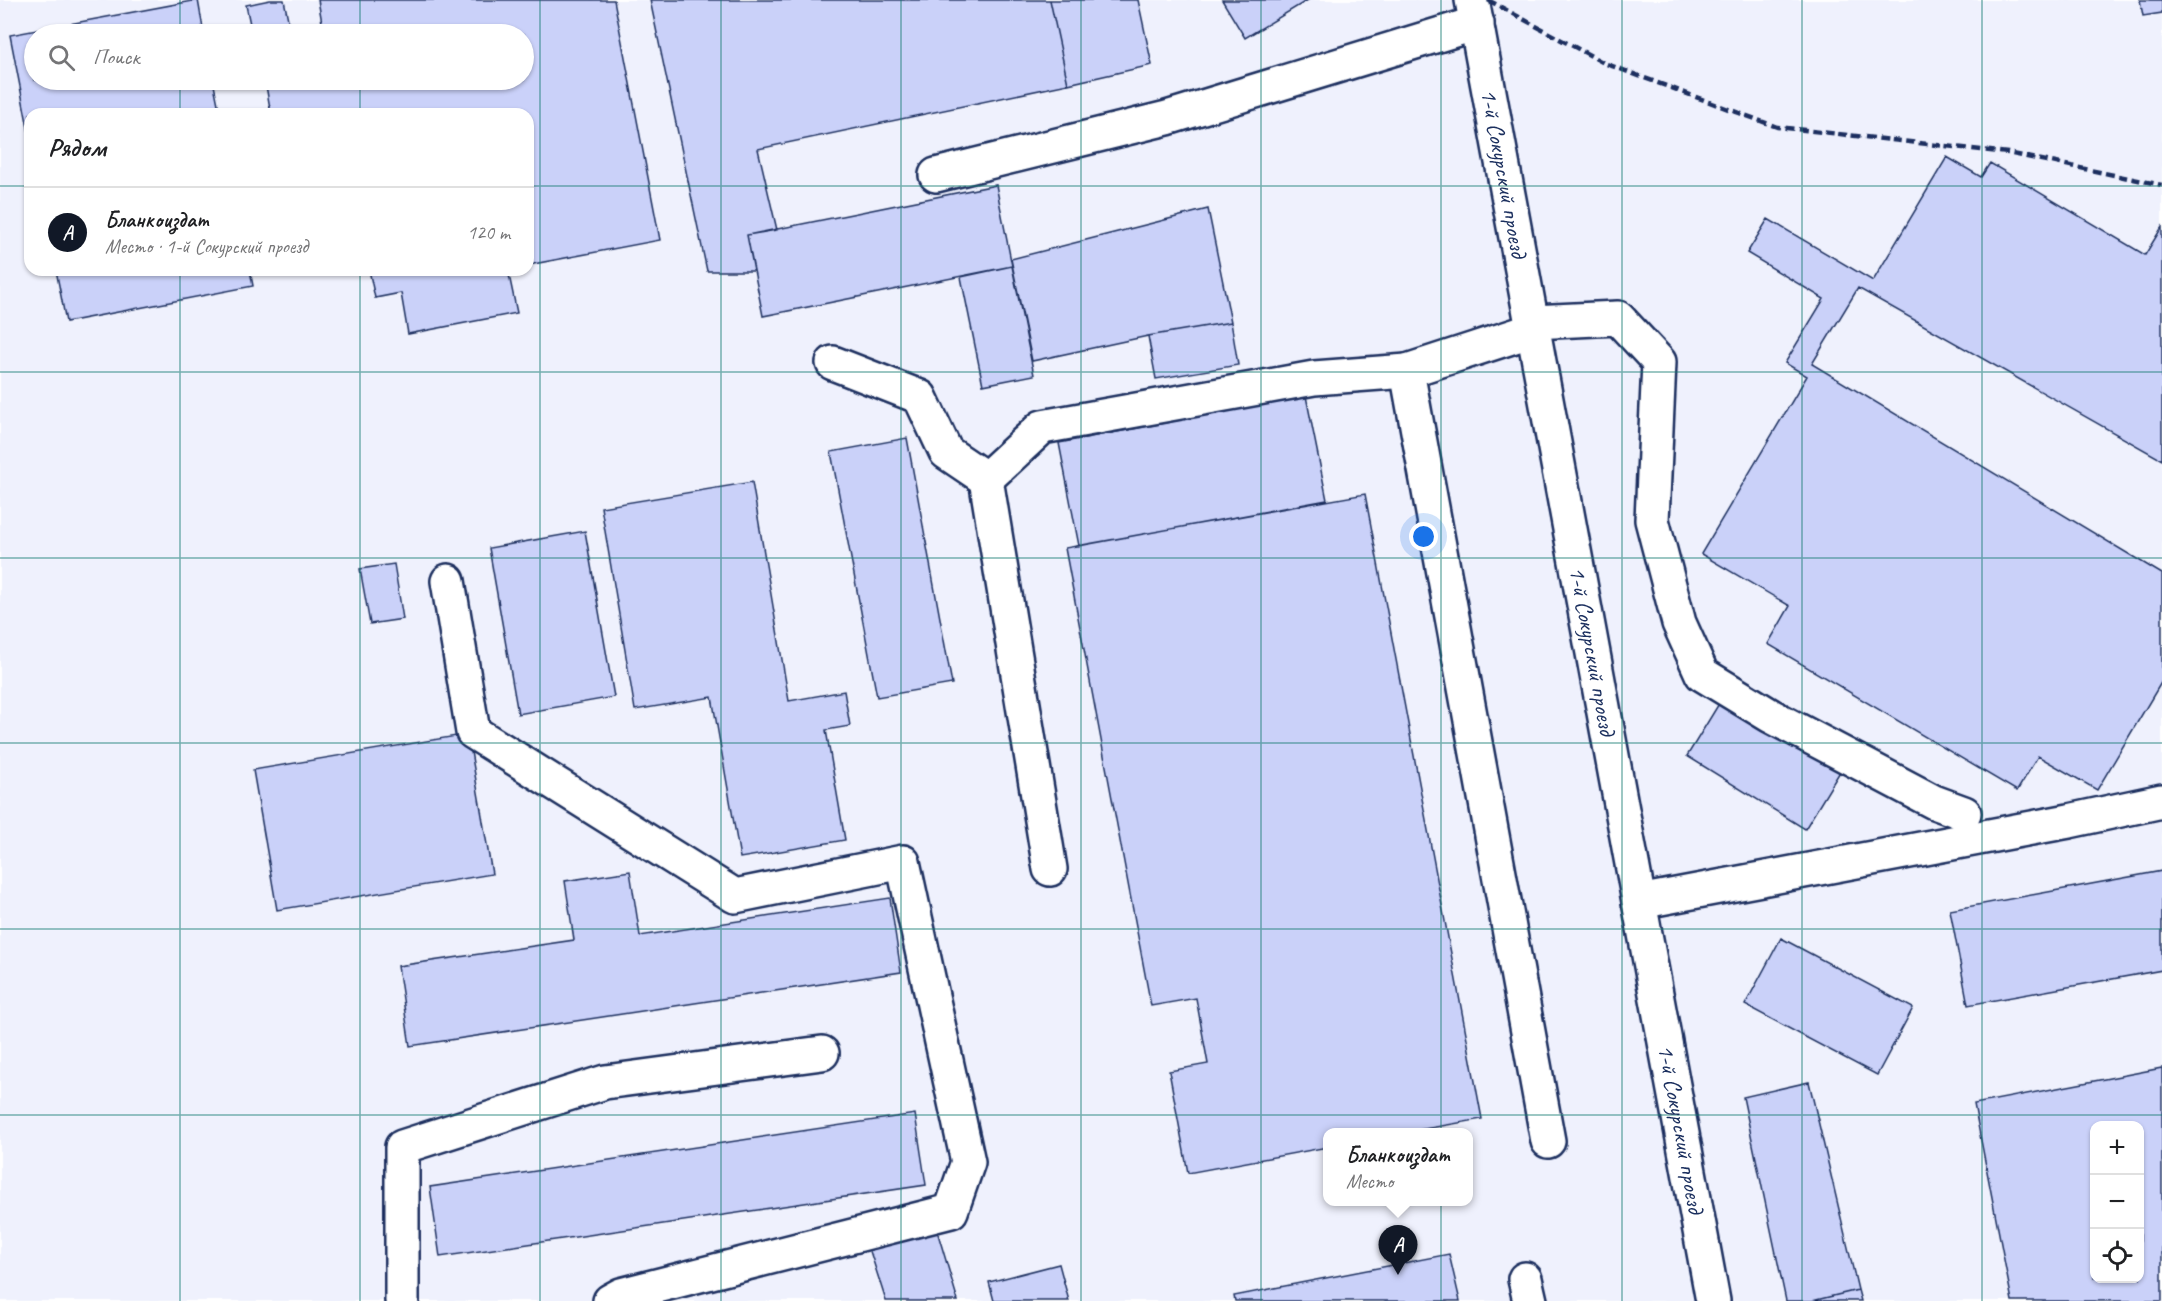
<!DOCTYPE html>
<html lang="ru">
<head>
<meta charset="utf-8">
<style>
	body { margin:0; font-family:Caveat,sans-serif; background:#f2f2f2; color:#202124 }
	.controls { position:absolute; right:18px; bottom:18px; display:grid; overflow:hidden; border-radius:12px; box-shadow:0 2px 4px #0004 }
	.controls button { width:54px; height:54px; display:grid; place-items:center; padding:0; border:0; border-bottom:2px solid #e0e0e0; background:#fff; color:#202124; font:30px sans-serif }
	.you { position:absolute; left:1424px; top:537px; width:21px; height:21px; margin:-15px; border:4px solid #fff; border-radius:50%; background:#1a73e8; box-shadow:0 0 0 9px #1a73e833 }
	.badge { display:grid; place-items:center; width:39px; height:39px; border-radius:50%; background:#111827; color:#fff; font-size:20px; font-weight:700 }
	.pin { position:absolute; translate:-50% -50px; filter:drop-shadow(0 2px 3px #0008) }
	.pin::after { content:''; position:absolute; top:32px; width:21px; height:18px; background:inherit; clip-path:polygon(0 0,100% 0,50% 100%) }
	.popup { position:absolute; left:1323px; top:1128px; width:150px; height:78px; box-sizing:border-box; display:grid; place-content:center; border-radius:12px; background:#fff; filter:drop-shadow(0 2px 4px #0005); font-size:20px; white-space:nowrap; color:#757577 }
	.popup b { font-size:22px; color:#202124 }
	.popup::after { content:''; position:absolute; left:50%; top:100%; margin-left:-12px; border:12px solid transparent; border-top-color:#fff }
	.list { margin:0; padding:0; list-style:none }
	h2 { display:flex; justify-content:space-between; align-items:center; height:78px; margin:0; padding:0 24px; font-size:26px }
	h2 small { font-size:20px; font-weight:400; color:#757577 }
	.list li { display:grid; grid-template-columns:39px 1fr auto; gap:18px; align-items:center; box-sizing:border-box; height:90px; padding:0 24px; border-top:2px solid #e0e0e0 }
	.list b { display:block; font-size:22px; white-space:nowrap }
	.list p { margin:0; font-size:20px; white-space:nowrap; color:#757577 }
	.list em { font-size:20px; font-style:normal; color:#757577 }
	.icon { flex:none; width:33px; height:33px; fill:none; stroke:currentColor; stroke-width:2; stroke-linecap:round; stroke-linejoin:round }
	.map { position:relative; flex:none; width:2162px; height:1301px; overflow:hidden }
	.search { position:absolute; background:#fff; box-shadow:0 2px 4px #0004; left:24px; top:24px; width:510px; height:66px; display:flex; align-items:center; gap:15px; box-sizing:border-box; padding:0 21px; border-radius:33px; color:#757577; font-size:22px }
	.panel { position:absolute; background:#fff; box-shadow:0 2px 4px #0004; left:24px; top:108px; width:510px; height:168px; border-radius:18px }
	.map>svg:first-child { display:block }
</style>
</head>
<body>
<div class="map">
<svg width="2162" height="1301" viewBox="0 0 2162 1301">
	<rect width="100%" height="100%" fill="#fff"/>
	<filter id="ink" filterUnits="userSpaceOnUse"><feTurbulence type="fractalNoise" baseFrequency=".0167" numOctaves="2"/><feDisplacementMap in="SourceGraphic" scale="12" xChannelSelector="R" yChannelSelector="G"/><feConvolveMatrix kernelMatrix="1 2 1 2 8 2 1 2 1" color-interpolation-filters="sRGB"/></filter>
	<g filter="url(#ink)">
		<path fill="#eff1fd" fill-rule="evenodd" d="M0 0H2162V1301H0ZM34 34H524V80H34ZM30 114H528V270H30ZM2094 1126H2140V1278H2094ZM1328 1132H1468V1202H1328Z"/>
		<path fill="#cad1f9" stroke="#1b2f5e" stroke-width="1.5" fill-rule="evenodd" d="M198 0 204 34H34V80H213L220 114H30V138L10 35Z
			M270 0H284L291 34H252L246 5Z
			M318 0H614L660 240 528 265V114H271L265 80H524V34H324Z
			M650 0H1050L1068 84 758 149 777 230 747 235 754 271H707Z
			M1050 0H1138L1152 65 1068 84Z
			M1222 0H1308L1245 38Z
			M2140 0H2162V13L2143 16Z
			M1947 157 1981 177 1990 163 2145 255 2162 227V460L1858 288 1812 364 2162 574V681L2097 790 2038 756 2017 791 1768 644 1790 606 1701 554 1807 376 1785 363 1824 299 1747 253 1768 219 1873 281Z
			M996 185 1012 266 763 316 747 235Z
			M1208 209 1231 322 1148 336 1032 361 1011 259Z
			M1012 266 1034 375 983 385 961 277Z
			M56 270H250L253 286 66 322Z
			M369 270H508L517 313 408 334 401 293 375 298Z
			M1231 322 1238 365 1156 379 1148 336Z
			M1306 396 1327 500 1079 546 1059 443Z
			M907 438 952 684 877 697 831 452Z
			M752 482 789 701 844 691 850 726 826 730 845 840 740 858 712 697 635 710 601 507Z
			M1365 494 1482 1119 1407 1132H1328V1147L1188 1173 1169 1071 1208 1064 1196 998 1151 1006 1065 548Z
			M585 531 614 697 518 714 489 548Z
			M394 564 403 619 370 624 360 569Z
			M1723 697 1841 770 1805 829 1687 756Z
			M468 734 492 874 277 910 253 770Z
			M630 871 640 936 890 898 901 972 410 1046 398 966 574 940 565 881Z
			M2162 871V970L1968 1005 1950 910Z
			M1781 938 1913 1008 1877 1075 1745 1005Z
			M2162 1068V1301H2012L1974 1104ZM2094 1126H2140V1278H2094Z
			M1809 1082 1858 1290 1812 1301H1786L1743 1097Z
			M915 1114 926 1185 440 1257 430 1187Z
			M936 1227 958 1301H886L869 1248Z
			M1449 1254 1460 1301H1235L1234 1296Z
			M1059 1264 1069 1301H994L989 1282Z
			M1858 1290 1861 1301H1812Z"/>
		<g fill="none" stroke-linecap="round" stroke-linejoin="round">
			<defs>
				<g id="minor">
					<path id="s1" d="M1472 0 1713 1301"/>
					<path d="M936 175 1167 118 1477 23"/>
					<path d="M1532 322 1618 318 1659 362 1652 520 1679 623 1702 674 1771 716 1934 802 1964 813"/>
					<path d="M1533 330 1407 371 1548 1141"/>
					<path d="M833 363 920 397 946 452 986 479"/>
					<path d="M448 581 473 732 735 896 903 862 968 1162 951 1211 621 1295 610 1301"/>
					<path d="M1050 869 986 479 1042 427 1314 378 1407 371"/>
					<path d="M1639 902 2069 821 2162 801"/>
					<path d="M1525 1279 1530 1301"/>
					<path d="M402 1301V1147L605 1082 822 1053"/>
				</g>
			</defs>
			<use href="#minor" stroke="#1b2f5e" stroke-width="38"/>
			<use href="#minor" stroke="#fff" stroke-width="33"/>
			<path stroke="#1b2f5e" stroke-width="4.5" stroke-dasharray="9 4.5" stroke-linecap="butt" d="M1488 0 1604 63 1777 127 2008 153 2162 185"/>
		</g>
	</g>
	<path fill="none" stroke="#0f766e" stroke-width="1.5" stroke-opacity="0.55" d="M180 0V34M360 0V34M540 0V1301M721 0V1301M901 0V1301M1081 0V1301M1261 0V1301M1441 0V1301M1622 0V1301M1802 0V1301M1982 0V1301M180 80V114M360 80V114M0 186H30M528 186H2162M180 270V1301M360 270V1301M0 372H2162M0 558H2162M0 743H2162M0 929H2162M0 1115H2162"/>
	<g text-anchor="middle" stroke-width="4.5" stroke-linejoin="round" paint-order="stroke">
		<g font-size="24" fill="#1b2f5e" stroke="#fff">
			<text dy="8" stroke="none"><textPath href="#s1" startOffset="176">1-й Сокурский проезд</textPath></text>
			<text dy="8" stroke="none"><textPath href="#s1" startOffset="662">1-й Сокурский проезд</textPath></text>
			<text dy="8" stroke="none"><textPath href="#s1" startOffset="1148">1-й Сокурский проезд</textPath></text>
		</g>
	</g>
</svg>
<div class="controls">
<button>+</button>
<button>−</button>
<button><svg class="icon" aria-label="locate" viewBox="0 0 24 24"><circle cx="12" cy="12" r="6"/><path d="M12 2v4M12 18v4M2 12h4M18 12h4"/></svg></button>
</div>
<div class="you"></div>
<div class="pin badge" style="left:1398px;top:1275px">A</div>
<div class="popup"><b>Бланкоиздат</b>Место</div>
<div class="search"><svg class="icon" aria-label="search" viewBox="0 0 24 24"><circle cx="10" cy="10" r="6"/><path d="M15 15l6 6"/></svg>Поиск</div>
<section class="panel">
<h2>Рядом<small></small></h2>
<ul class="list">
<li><span class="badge">A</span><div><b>Бланкоиздат</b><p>Место · 1-й Сокурский проезд</p></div><em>120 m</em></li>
</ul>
</section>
</div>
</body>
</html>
